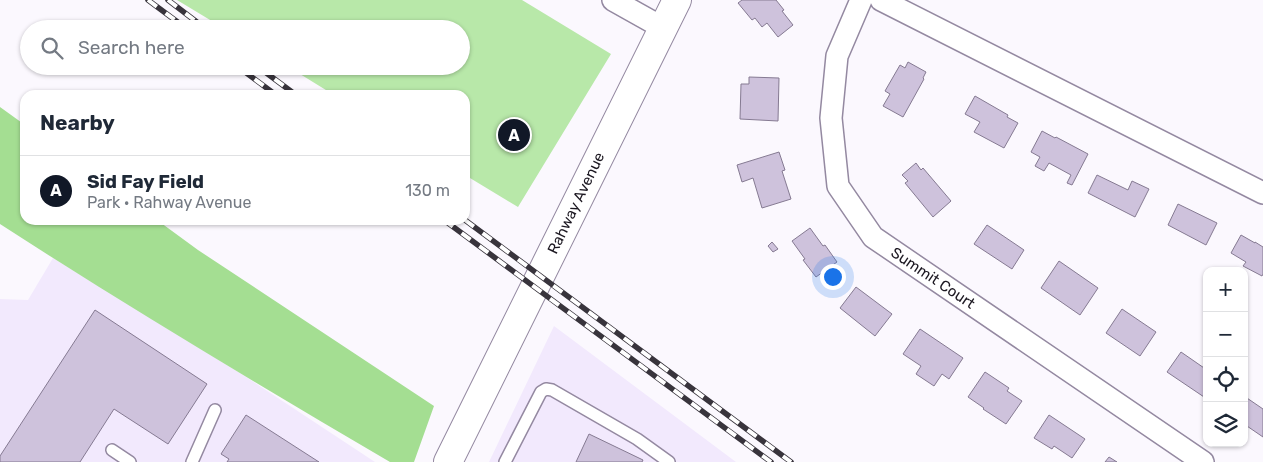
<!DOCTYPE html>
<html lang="en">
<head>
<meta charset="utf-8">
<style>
	body { margin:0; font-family:Rubik,sans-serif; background:#f6f6f7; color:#1f2937 }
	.controls { position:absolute; right:15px; bottom:15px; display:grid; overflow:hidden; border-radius:10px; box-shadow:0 1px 4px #0004 }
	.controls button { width:45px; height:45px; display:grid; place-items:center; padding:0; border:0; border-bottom:1px solid #e0e1e3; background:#fff; color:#1f2937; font:25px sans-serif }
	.you { position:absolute; left:832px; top:276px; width:18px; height:18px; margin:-12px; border:4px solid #fff; border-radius:50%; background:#1a73e8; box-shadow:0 0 0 8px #1a73e833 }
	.badge { display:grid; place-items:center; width:32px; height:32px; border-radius:50%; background:#111827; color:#fff; font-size:16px; font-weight:700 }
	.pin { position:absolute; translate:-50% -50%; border:2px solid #fff; box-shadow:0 1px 5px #0006 }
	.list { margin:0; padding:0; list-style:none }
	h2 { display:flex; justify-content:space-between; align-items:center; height:65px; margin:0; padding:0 20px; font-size:21px }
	h2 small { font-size:16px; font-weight:400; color:#747a83 }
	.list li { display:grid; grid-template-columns:32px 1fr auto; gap:15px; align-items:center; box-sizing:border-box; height:70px; padding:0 20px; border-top:1px solid #e0e1e3 }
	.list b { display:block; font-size:19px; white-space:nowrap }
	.list p { margin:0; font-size:16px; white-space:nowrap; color:#747a83 }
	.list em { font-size:16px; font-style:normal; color:#747a83 }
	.icon { flex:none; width:28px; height:28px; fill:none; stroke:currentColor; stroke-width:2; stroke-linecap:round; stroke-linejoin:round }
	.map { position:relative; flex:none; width:1263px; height:462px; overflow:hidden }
	.search { position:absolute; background:#fff; box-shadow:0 1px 4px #0004; left:20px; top:20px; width:450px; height:55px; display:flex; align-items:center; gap:12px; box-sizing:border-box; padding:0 18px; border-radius:28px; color:#747a83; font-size:19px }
	.panel { position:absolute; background:#fff; box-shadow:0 1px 4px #0004; left:20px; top:90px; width:450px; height:135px; border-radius:15px }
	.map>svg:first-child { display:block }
</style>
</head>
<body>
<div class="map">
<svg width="1263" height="462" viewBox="0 0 1263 462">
	<rect width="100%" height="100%" fill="#fbf8fe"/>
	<path fill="#f2e9fd" d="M53 258 243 375 375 462H0V299L28 300Z
		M554 326 736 462H489Z"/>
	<path fill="#b8e8a9" d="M177 0H522L611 54 518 207 465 175V95H334L287 66H461V29H225Z"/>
	<path fill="#a4de92" d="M0 107 25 125V220H157L198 250 434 406 414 462H390C259 385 128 307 0 224Z"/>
	<path fill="#cec2dc" stroke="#857a92" d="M742 0H776L784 10 782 11 793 25 778 37 767 23 762 27 755 18 752 20 738 3Z
		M908 62 926 72 923 78 924 79 903 117 883 106 890 94 885 91 900 65 905 68Z
		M749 77 779 78 778 121 740 119 741 84H749Z
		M975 96 1008 115 1007 117 1018 123 1004 148 974 132 980 122 965 114Z
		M1042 131 1055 138 1056 137 1088 154 1072 185 1067 183 1071 175 1049 163 1044 171 1035 166 1040 157 1031 152Z
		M779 152 785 170 782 171 791 199 762 208 753 178 742 182 737 165Z
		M916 163 921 170 923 168 951 201 933 217 905 183 908 181 902 175Z
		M1097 175 1128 190 1132 181 1149 189 1135 217 1088 193Z
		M1178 204 1217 223 1206 245 1168 225Z
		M987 225 1024 250 1012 269 974 244Z
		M810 228 823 246 825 245 837 262 816 277 803 260 805 259 792 241Z
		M1241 235 1255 243V242L1263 247V274L1262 276 1243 266 1246 262 1231 253Z
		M772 242 778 249 773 252 768 246Z
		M1059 261 1098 288 1080 315 1041 288Z
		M856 287 892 314 875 336 840 308Z
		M1122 309 1156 332 1140 356 1106 333Z
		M95 310 207 384 168 444 114 409 80 462H0V456Z
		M920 329 963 358 949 379 942 374 934 386 916 374 921 366 903 354Z
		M1181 352 1207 370V399L1167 372Z
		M985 372 1009 388 1007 391 1022 401 1006 424 983 409 984 408 968 397Z
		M1244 396 1263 409V437L1244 424Z
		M246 415 319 462H227L229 459 221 454Z
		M1049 415 1085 439 1072 458 1054 446 1052 449 1034 438Z
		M589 434 643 460 642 462H576Z
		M1109 457 1117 462H1105Z"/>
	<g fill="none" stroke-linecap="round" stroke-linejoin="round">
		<defs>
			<path id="lane" d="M112 450 130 462
				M192 462 215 410
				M505 462 541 392 546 389 552 390 637 439 669 462"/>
			<path id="street" d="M613 0 663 28
				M861 0 837 56 831 118 838 186 873 237 1203 462
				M881 0 1263 193"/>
			<path id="secondary" d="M448 462 677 0"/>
		</defs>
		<use href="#lane" stroke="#9489a1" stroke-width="14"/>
		<use href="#street" stroke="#9489a1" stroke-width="24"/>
		<use href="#secondary" stroke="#9489a1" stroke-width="30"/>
		<use href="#lane" stroke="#fff" stroke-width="11"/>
		<use href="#street" stroke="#fff" stroke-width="21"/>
		<use href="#secondary" stroke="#fff" stroke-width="28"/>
		<defs>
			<path id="rail" d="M148 0 187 29
				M168 0 206 29
				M237 66 276 95
				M257 66 296 95
				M444 220 771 462
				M465 220 791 462"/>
		</defs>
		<use href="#rail" stroke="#38343c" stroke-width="5.5"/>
		<use href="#rail" stroke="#fff" stroke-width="4" stroke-dasharray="11" stroke-linecap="butt"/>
	</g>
	<g text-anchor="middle" stroke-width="4" stroke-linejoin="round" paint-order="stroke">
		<g font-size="15" fill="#1c1821" stroke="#fff">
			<text transform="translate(576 203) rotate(-64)" y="5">Rahway Avenue</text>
			<text transform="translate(933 278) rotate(34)" y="5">Summit Court</text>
		</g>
	</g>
</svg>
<div class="controls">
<button>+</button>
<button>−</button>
<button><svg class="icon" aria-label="locate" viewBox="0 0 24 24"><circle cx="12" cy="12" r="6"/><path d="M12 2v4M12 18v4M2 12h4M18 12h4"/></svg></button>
<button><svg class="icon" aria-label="layers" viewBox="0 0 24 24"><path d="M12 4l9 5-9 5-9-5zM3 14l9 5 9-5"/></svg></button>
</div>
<div class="you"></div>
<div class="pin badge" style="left:514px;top:135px">A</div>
<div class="search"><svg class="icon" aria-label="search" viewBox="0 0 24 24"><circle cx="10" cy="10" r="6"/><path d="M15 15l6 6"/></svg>Search here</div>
<section class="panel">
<h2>Nearby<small></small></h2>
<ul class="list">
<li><span class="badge">A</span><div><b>Sid Fay Field</b><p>Park · Rahway Avenue</p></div><em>130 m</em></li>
</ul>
</section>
</div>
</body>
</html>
